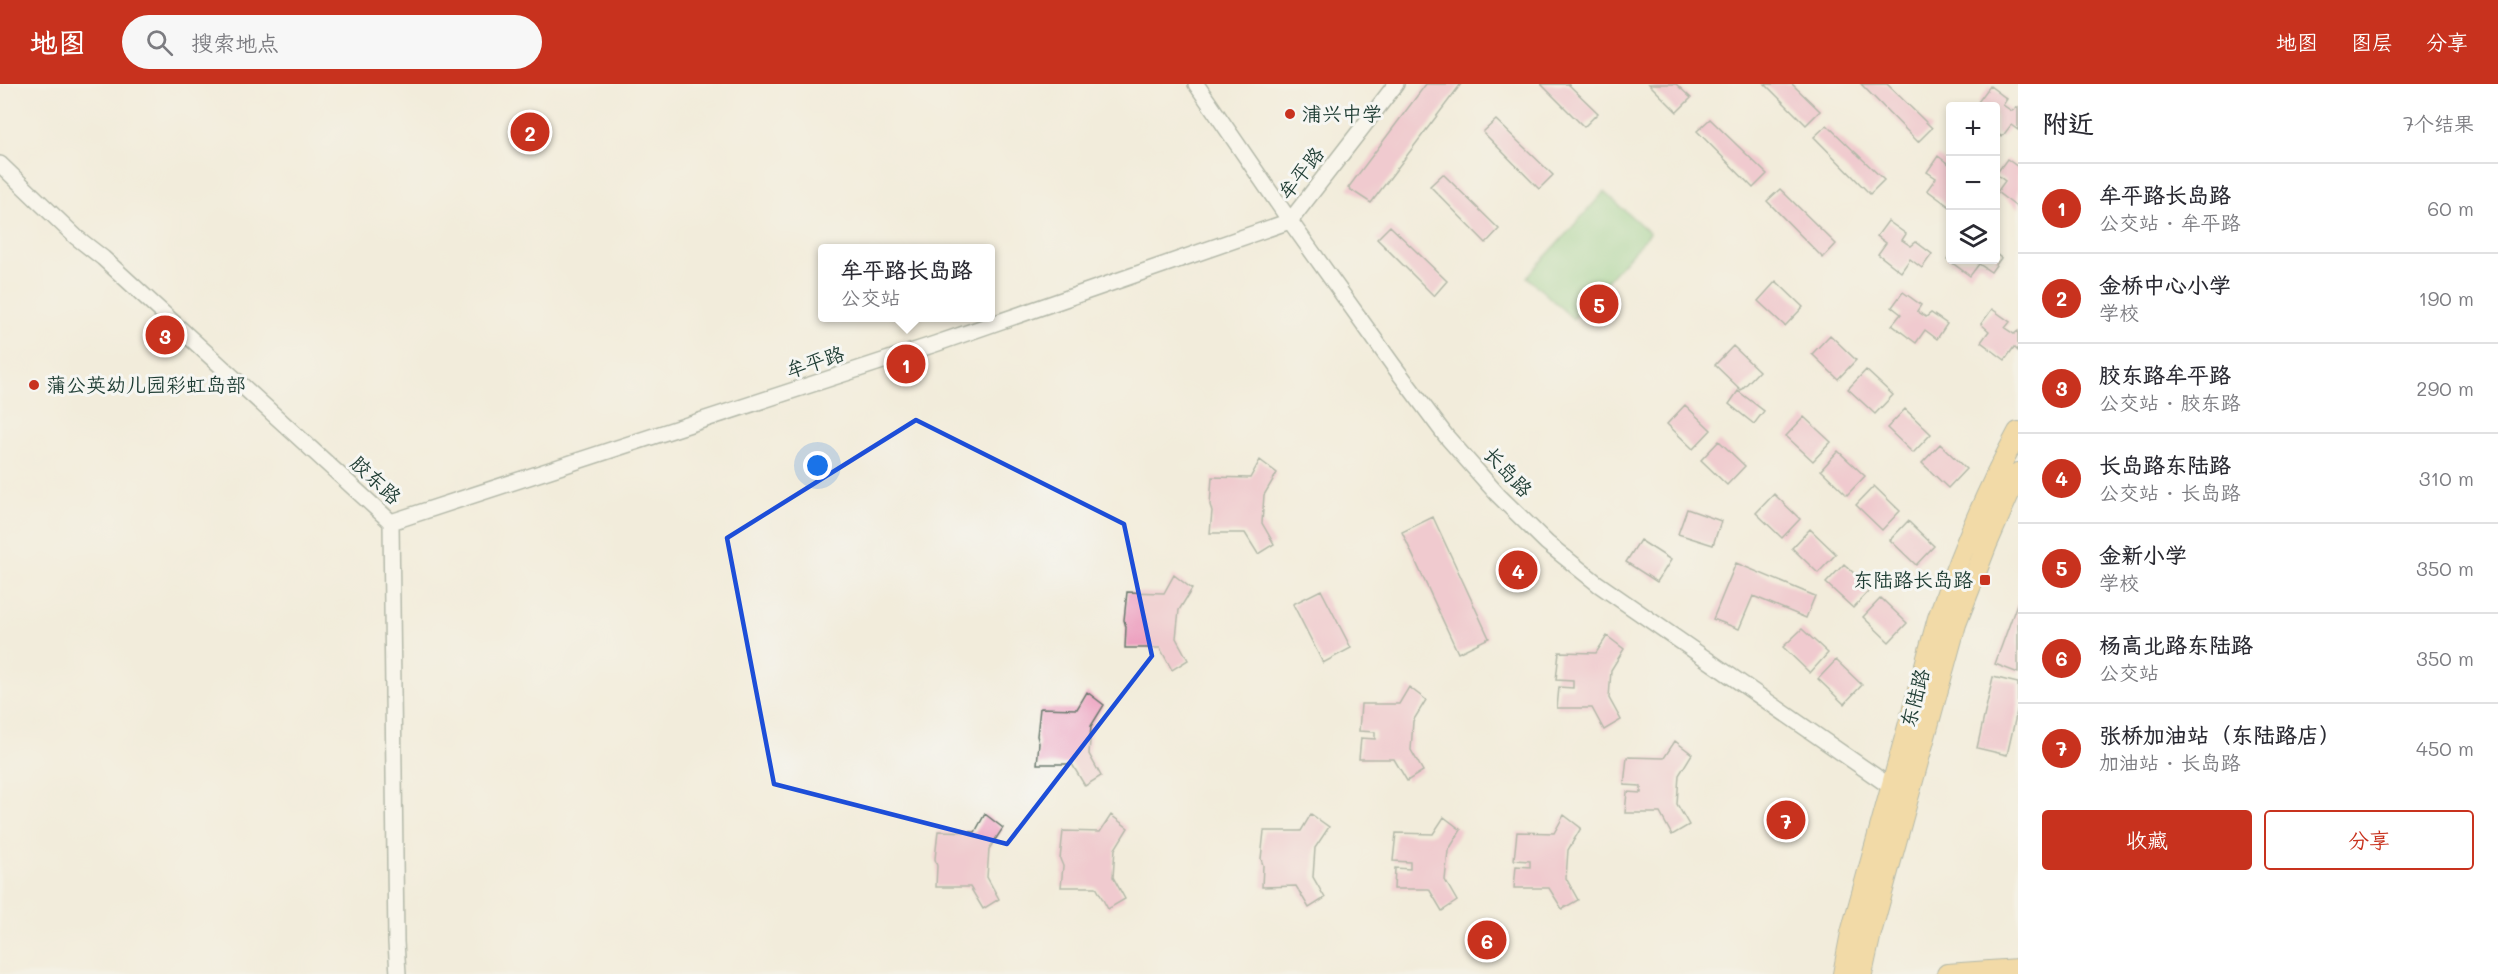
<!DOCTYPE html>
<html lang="zh">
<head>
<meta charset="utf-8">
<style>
	body { margin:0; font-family:Mali,"LXGW WenKai TC",sans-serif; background:#f7f7f7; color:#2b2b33 }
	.controls { position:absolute; right:18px; top:18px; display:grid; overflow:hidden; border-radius:6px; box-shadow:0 3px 9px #0003 }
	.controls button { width:54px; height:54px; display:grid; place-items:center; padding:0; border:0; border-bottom:2px solid #e1e1e2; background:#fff; color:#2b2b33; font:30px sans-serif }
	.you { position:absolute; left:818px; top:382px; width:21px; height:21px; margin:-15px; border:4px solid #fff; border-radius:50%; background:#1a73e8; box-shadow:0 0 0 9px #1a73e833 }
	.badge { display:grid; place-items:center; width:39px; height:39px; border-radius:50%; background:#c8321e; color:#fff; font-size:20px; font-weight:700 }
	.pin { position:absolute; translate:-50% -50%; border:3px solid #fff; box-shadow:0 2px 6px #0006 }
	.popup { position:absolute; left:818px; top:160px; width:177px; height:78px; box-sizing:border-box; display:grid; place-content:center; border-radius:6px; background:#fff; filter:drop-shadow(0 2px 4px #0005); font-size:20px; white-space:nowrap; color:#7c7c81 }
	.popup b { font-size:22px; color:#2b2b33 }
	.popup::after { content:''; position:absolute; left:50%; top:100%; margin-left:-12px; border:12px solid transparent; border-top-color:#fff }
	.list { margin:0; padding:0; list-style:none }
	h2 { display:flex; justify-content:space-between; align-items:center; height:78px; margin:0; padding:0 24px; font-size:26px }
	h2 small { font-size:20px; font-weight:400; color:#7c7c81 }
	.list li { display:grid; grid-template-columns:39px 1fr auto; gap:18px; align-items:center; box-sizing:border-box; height:90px; padding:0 24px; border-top:2px solid #e1e1e2 }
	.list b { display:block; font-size:22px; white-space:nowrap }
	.list p { margin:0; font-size:20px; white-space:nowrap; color:#7c7c81 }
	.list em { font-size:20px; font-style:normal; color:#7c7c81 }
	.actions { display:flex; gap:12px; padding:18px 24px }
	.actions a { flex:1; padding:14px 0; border:2px solid #c8321e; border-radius:6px; text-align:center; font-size:21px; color:#c8321e }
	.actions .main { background:#c8321e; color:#fff }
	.icon { flex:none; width:33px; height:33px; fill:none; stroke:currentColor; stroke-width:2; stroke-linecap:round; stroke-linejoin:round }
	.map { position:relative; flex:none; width:2018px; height:890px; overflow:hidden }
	header { display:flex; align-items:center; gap:36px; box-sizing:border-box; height:84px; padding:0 30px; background:#c8321e; color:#fff }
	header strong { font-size:28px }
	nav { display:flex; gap:33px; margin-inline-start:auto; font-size:21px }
	.search { width:420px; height:54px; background:#f7f7f7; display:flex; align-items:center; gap:15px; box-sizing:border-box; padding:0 21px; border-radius:33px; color:#7c7c81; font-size:22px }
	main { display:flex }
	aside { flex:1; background:#fff }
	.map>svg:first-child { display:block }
</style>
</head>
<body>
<header>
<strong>地图</strong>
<div class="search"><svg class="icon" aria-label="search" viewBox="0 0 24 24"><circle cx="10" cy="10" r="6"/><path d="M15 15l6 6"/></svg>搜索地点</div>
<nav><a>地图</a><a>图层</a><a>分享</a></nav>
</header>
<main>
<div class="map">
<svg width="2018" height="890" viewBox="0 0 2018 890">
	<rect width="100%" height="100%" fill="#f6f6f2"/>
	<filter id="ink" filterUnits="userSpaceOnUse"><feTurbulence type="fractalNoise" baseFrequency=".0167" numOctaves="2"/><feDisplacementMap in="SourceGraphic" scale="12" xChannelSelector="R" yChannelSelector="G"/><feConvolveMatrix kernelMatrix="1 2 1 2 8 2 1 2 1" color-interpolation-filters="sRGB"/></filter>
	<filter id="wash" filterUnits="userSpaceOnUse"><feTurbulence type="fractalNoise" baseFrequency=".008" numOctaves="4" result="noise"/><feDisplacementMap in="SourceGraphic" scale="24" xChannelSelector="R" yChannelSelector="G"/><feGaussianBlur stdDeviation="1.35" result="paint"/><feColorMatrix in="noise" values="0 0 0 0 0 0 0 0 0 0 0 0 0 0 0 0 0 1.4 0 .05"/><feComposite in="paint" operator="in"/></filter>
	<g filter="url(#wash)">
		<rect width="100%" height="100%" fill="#f2ecdb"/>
		<path fill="#86ca83" stroke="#52845c" stroke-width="1.5" d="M1604 108 1650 149 1573 235 1527 193Z"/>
		<g id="blocks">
			<path fill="#eda1c0" d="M1426 0H1461L1371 119 1348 104Z
				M1541 0H1568L1598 29 1584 43Z
				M1649 0H1676L1691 14 1677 28Z
				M1765 0H1792L1820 27 1806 41Z
				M1861 0H1887L1932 44 1918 58Z
				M1990 2 2007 15 2003 21 2012 27 2018 23V46L2011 41 2002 53 1996 48V22H1985L1978 18Z
				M1710 35 1767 90 1753 104 1697 47Z
				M1496 36 1553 91 1539 105 1483 48Z
				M1827 41 1884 96 1870 110 1814 53Z
				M1938 72 1950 81V123L1927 106 1936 94 1927 88Z
				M2007 75 2018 83V124L1997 108 2005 97 1996 90Z
				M1443 90 1499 145 1486 159 1430 102Z
				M1780 105 1836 160 1823 174 1767 117Z
				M1888 137 1906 150 1902 156 1911 162 1916 158 1932 170 1922 184 1910 175 1901 188 1878 170 1886 159 1877 152Z
				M1390 142 1447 197 1434 212 1377 155Z
				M1950 170V176H1996V170L2001 174 1991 188 1979 180 1970 192 1947 175Z
				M1776 197 1803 223 1785 242 1758 217Z
				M1903 208 1921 221 1917 227 1926 233 1931 229 1947 240 1937 255 1925 246 1916 259 1892 241 1901 230 1892 223Z
				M1992 225 2010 238 2005 244 2014 250 2018 247V267L2014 263 2005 276 1981 258 1989 247 1981 240Z
				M1830 251 1856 276 1838 295 1812 270Z
				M1733 262 1759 287 1741 306 1715 281Z
				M1866 286 1893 311 1875 330 1848 305Z
				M1738 307 1764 327 1754 340 1729 320Z
				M1685 321 1711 346 1693 365 1667 340Z
				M1905 325 1931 350 1913 369 1887 344Z
				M1804 333 1831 358 1813 377 1786 352Z
				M1719 357 1745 382 1727 401 1701 376Z
				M1940 360 1966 385 1948 404 1922 379Z
				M1838 367 1865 392 1847 411 1821 386Z
				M1260 376 1277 389 1264 411 1262 439 1274 460 1258 470 1245 449H1210L1212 427 1210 421 1212 393 1250 394Z
				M1874 402 1900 427 1882 446 1856 421Z
				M1774 410 1800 435 1782 454 1756 429Z
				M1687 425 1721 437 1713 461 1678 450Z
				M1433 433 1489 554 1458 569 1402 448Z
				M1908 437 1934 462 1916 481 1890 456Z
				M1810 445 1836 470 1818 489 1792 464Z
				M1640 456 1671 476 1657 498 1626 478Z
				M1736 479 1815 512 1806 534 1753 512 1739 545 1713 535Z
				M1844 480 1871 505 1853 524 1826 499Z
				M1174 491 1192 505 1179 526 1176 554 1188 576 1172 586 1160 564H1125L1126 543 1124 536 1127 508 1164 509Z
				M1321 506 1351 564 1323 579 1293 520Z
				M1881 514 1907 539 1889 558 1863 533Z
				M2018 517V589L1995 580Z
				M1802 545 1828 569 1810 589 1783 563Z
				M1607 552 1624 565 1611 586 1609 614 1621 636 1604 646 1592 624H1557L1559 603 1573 604V597L1556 596 1559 568 1596 569Z
				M1836 576 1862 601 1844 620 1818 595Z
				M1993 593 2018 599V623L2007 671 1977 664Z
				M1409 603 1426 616 1413 637 1411 666 1423 687 1407 697 1394 675H1359L1361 654 1375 655V648L1359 647 1361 620H1399Z
				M1087 608 1104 621 1091 642 1089 670 1101 692 1085 702 1072 680H1037L1039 659 1037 652 1040 624 1077 625Z
				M1675 657 1692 670 1679 691 1677 720 1689 741 1672 751 1660 729H1625L1627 708 1641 709V702L1624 701 1627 673 1664 674Z
				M985 730 1003 744 989 765 987 793 999 815 983 825 970 803H936L937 782 935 775 938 747 975 748Z
				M1311 730 1329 743 1315 764 1313 793 1325 814 1309 824 1296 802 1262 803 1263 781 1261 775 1264 747H1301Z
				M1111 731 1128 744 1115 765 1113 793 1125 815 1108 825 1096 803H1061L1063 782 1060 775 1063 747 1100 748Z
				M1564 731 1581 744 1568 766 1566 794 1578 816 1562 825 1549 804H1514L1516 782 1530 783V777L1514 776 1517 748 1554 749Z
				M1444 733 1461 746 1448 767 1445 796 1457 817 1442 827 1429 805H1394L1395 784 1410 785V778L1393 777 1396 749 1433 750Z"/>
		</g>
	</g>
	<g filter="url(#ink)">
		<use href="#blocks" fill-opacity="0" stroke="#697a6e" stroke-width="1.5"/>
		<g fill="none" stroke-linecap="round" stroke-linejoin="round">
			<defs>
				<path id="minor" d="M1196 0 1290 137 1393 281 1446 352 1498 411 1547 459 1598 500 1891 703
					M0 80 76 153 103 174 391 438 396 858 398 890
					M391 438 935 260 1290 137 1396 0"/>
				<path id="major" d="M1843 890 1851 849 1938 534C1960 470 1986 407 2018 348
					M1862 890 1871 849 1956 540 1987 460 2018 389
					M1947 890 2018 885"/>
			</defs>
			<use href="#minor" stroke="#697a6e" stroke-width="18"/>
			<use href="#major" stroke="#697a6e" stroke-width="22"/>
			<use href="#minor" stroke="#fff" stroke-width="15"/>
			<use href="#major" stroke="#f1c369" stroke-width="20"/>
		</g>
	</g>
	<path d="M0 0H2018V890H0ZM916 336 1124 440 1152 572 1007 760 774 700 727 454Z" fill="#f2ecdb" fill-opacity=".55" fill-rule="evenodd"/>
	<path fill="none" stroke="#1d4ed8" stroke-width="4.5" stroke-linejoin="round" d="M916 336 1124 440 1152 572 1007 760 774 700 727 454Z"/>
	<g fill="#c8321e" stroke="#f6f6f2" stroke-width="2">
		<circle cx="1290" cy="30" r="6"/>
		<circle cx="34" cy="301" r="6"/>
		<rect x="1979" y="490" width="12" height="12" rx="3"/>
	</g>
	<g text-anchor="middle" stroke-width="6" stroke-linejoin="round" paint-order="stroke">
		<g font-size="20" fill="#1f3d34" stroke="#f6f6f2" text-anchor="start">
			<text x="1302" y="37">浦兴中学</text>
			<text x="46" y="308">蒲公英幼儿园彩虹岛部</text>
			<text x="1973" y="503" text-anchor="end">东陆路长岛路</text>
		</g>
		<g font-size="20" fill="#1f3d34" stroke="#f6f6f2">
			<text transform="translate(1301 89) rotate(-52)" y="7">牟平路</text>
			<text transform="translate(815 278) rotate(-18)" y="7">牟平路</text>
			<text transform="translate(1508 388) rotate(47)" y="7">长岛路</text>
			<text transform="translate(376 396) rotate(43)" y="7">胶东路</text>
			<text transform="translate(1915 614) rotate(-75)" y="7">东陆路</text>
		</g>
	</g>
</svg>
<div class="controls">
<button>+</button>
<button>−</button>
<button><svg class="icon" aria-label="layers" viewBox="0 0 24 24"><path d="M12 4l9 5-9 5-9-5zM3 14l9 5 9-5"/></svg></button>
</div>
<div class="you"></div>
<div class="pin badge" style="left:906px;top:280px">1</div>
<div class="popup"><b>牟平路长岛路</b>公交站</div>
<div class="pin badge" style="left:530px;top:48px">2</div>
<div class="pin badge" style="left:165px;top:251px">3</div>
<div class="pin badge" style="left:1518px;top:486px">4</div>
<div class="pin badge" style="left:1599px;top:220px">5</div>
<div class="pin badge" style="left:1487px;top:856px">6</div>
<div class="pin badge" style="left:1786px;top:736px">7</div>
</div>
<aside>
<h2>附近<small>7个结果</small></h2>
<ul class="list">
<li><span class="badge">1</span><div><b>牟平路长岛路</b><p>公交站 · 牟平路</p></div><em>60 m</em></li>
<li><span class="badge">2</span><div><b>金桥中心小学</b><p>学校</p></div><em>190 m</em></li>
<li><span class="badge">3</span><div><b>胶东路牟平路</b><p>公交站 · 胶东路</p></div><em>290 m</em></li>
<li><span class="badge">4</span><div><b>长岛路东陆路</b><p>公交站 · 长岛路</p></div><em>310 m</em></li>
<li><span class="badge">5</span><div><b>金新小学</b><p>学校</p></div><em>350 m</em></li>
<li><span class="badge">6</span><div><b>杨高北路东陆路</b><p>公交站</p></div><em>350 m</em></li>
<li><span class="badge">7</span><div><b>张桥加油站（东陆路店）</b><p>加油站 · 长岛路</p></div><em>450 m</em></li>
</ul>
<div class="actions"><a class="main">收藏</a><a>分享</a></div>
</aside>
</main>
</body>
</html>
